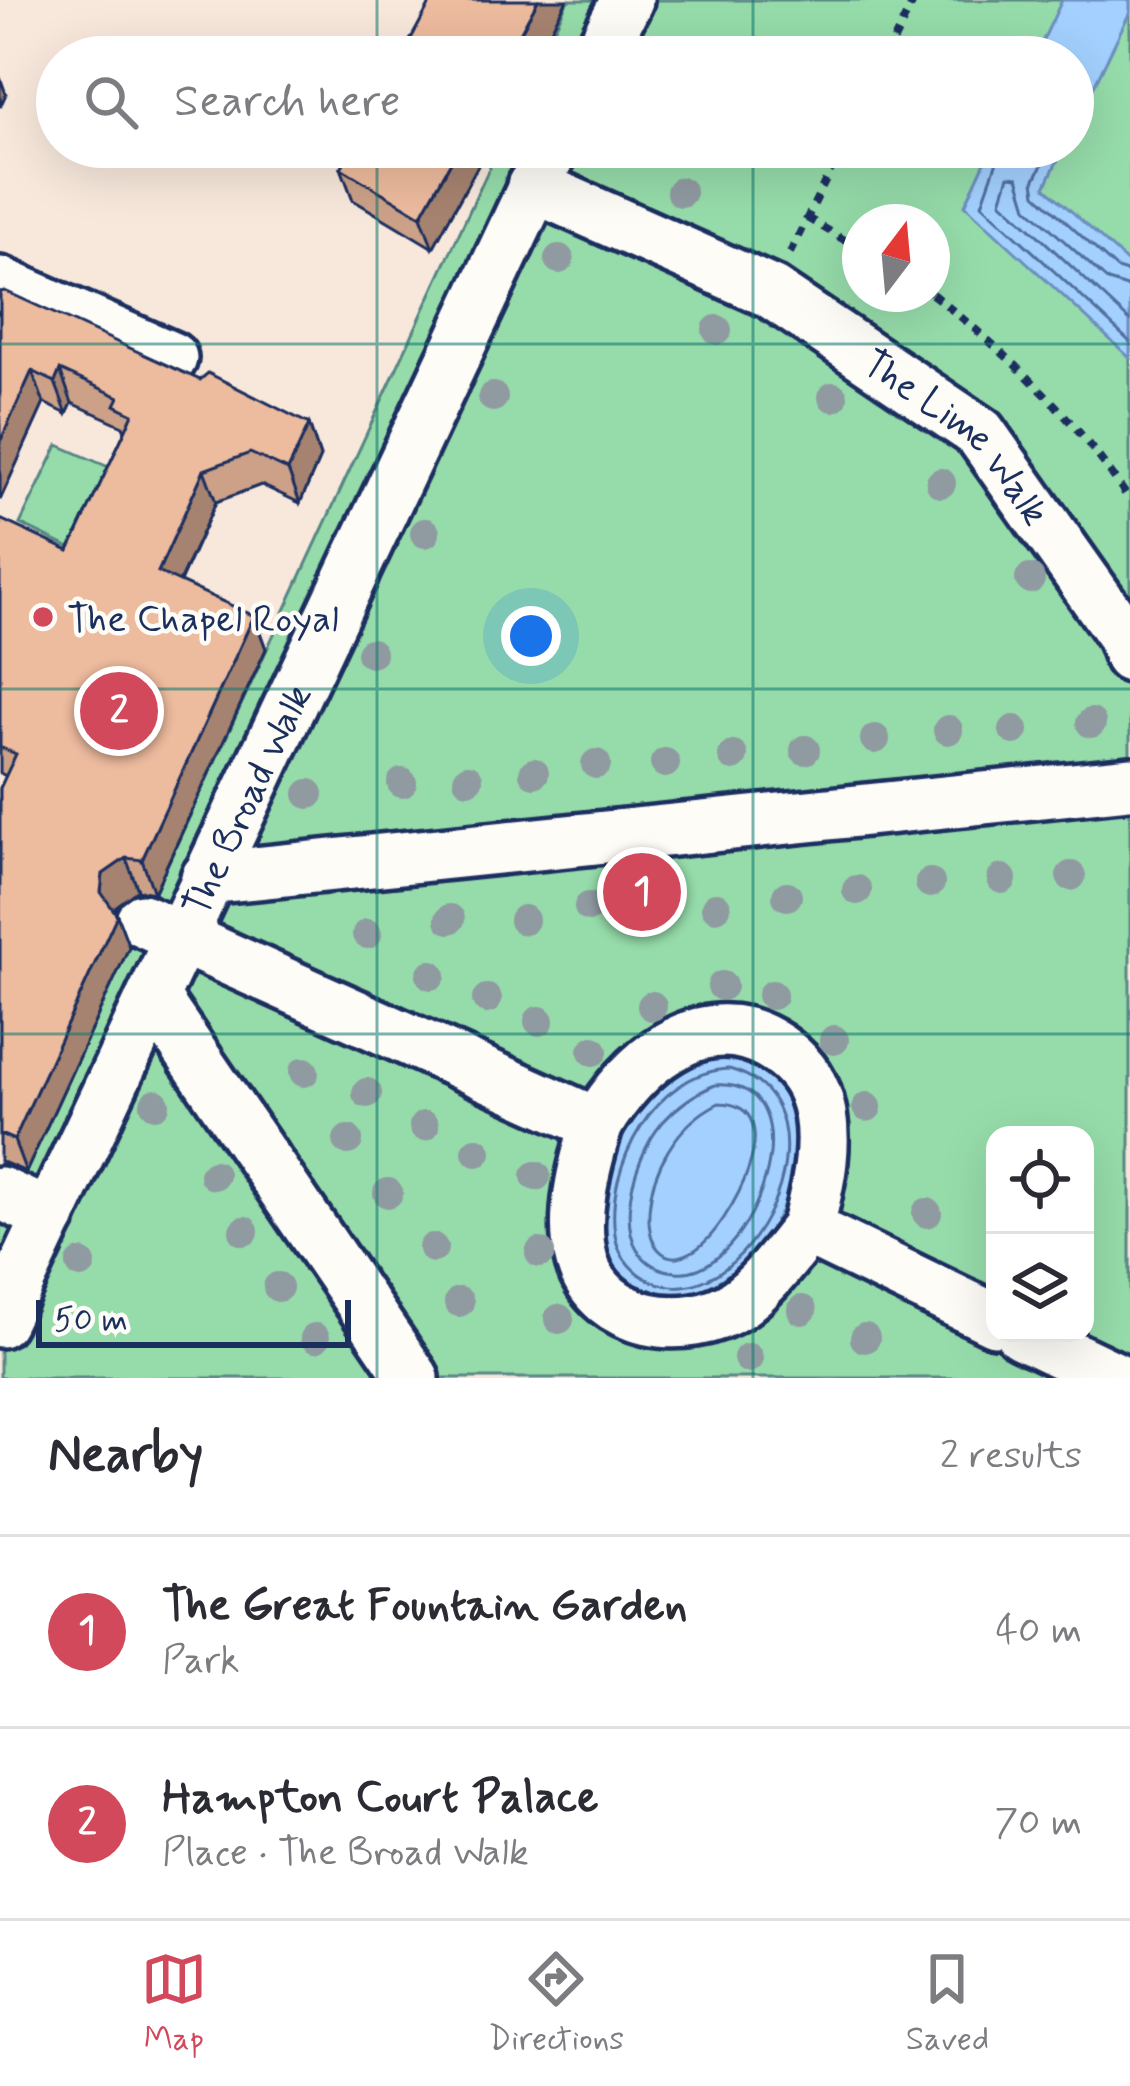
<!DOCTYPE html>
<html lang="en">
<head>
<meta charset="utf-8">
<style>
	body { margin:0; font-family:Mynerve,sans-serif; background:#f7f7f7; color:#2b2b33 }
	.controls { position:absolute; right:36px; bottom:36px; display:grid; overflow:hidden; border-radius:24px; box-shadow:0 12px 48px #0002 }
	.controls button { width:108px; height:108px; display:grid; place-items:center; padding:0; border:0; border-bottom:3px solid #e1e1e2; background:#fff; color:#2b2b33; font:60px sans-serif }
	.compass { position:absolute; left:842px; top:204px; width:108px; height:108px; border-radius:50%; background:#fff; box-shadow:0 12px 48px #0002; rotate:16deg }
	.scale { position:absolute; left:36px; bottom:30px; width:315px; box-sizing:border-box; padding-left:12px; border:6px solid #1b2f5e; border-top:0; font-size:33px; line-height:42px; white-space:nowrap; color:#1b2f5e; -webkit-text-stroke:9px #fdfcf7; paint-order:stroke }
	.you { position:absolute; left:531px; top:636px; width:42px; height:42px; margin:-30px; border:9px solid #fff; border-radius:50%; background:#1a73e8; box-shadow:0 0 0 18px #1a73e833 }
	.badge { display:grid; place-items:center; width:78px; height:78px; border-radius:50%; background:#d1495b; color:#fff; font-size:39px; font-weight:700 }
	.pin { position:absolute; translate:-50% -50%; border:6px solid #fff; box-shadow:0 3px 12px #0006 }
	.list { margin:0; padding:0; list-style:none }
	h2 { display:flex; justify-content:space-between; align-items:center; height:156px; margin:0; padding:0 48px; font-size:51px }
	h2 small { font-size:39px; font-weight:400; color:#7c7c81 }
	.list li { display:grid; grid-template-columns:78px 1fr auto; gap:36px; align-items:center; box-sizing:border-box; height:192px; padding:0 48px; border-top:3px solid #e1e1e2 }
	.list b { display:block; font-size:45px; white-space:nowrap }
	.list p { margin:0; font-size:39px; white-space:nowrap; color:#7c7c81 }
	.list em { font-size:39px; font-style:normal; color:#7c7c81 }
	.icon { flex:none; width:66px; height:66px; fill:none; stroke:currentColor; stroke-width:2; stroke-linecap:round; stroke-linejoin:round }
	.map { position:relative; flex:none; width:1130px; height:1378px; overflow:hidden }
	.search { position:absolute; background:#fff; box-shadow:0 12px 48px #0002; left:36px; right:36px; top:36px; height:132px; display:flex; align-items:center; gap:30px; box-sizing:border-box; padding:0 42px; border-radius:66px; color:#7c7c81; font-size:45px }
	.sheet { height:540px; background:#fff }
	nav { display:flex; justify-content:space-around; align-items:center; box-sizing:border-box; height:168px; border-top:3px solid #e1e1e2; background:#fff; font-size:33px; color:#7c7c81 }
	nav a { display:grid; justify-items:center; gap:6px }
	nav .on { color:#d1495b }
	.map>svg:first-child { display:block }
</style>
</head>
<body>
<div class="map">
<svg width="1130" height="1378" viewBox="0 0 1130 1378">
	<rect width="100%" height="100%" fill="#f8e8dc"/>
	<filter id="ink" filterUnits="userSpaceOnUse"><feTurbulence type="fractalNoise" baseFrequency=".00833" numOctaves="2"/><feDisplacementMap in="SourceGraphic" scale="24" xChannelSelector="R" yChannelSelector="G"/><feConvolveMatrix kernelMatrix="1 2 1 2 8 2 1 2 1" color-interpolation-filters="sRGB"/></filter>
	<g filter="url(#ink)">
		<path fill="#96dcaa" stroke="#588684" stroke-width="3" fill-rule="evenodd" d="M568 0H1130V1378H0V1164L24 1175 499 147H1073V57H541ZM860 222H932V294H860ZM995 1135H1085V1333H995Z
			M58 445 113 469 74 550 20 524Z"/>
		<path fill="#a3d0fe" stroke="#6d90be" stroke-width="3" d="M1062 0H1130V12L1073 129V57H1035Z
			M992 147H1064L1045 187 1130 265V358L965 205Z
			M731 1057C898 1105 719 1378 619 1271 560 1202 646 1060 731 1057Z"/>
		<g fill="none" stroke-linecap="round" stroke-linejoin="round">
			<path stroke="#516f9e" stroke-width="3" d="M1002 147 982 204 1130 342
				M1051 147 1034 181 1036 194 1117 269 1130 273
				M1130 288 1108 281 1027 207 1018 177 1009 176 1001 201 1130 321
				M729 1069C855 1103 746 1332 645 1278 629 1269 617 1252 615 1234 605 1166 655 1072 729 1069Z
				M715 1085C823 1079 753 1280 676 1272 602 1265 630 1159 663 1122 677 1106 696 1093 715 1085Z
				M719 1103C795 1104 730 1227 695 1250 631 1290 629 1147 719 1103Z"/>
			<defs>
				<g id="minor">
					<path d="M598 57 627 0"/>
					<path id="s1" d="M533 186 771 292 980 433 1122 634 1130 656"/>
					<path d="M0 283 171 358"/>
					<path d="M207 878 1130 783"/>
					<path d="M142 920 597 1124C631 1066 699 1003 770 1044 789 1055 806 1072 814 1092 831 1135 818 1187 807 1229L995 1320"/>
					<path d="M153 997 413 1378"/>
					<path d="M597 1124C584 1165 570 1218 582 1261 600 1325 687 1337 737 1304 764 1286 786 1254 807 1229"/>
					<path d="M0 1193 50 1216"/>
					<path id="s2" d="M0 1321 553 147"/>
					<path d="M1021 1333 1115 1378"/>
				</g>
			</defs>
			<use href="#minor" stroke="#1b2f5e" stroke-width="60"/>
			<path stroke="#1b2f5e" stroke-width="8" stroke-dasharray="9 9" stroke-linecap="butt" d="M886 57 914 0
				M807 218 860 249
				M790 253 842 147
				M932 294C1010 355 1076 418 1130 501"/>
			<use href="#minor" stroke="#fdfcf7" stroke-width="51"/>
		</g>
		<g fill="#909aa1">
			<circle cx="681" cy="192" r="15"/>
			<circle cx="559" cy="259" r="15"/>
			<circle cx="717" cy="330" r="15"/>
			<circle cx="493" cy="397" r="15"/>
			<circle cx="833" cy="397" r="15"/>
			<circle cx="941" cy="483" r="15"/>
			<circle cx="425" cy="533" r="15"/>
			<circle cx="1030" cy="579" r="15"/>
			<circle cx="371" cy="653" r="15"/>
			<circle cx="1091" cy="723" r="15"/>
			<circle cx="948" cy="730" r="15"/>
			<circle cx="1014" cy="730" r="15"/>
			<circle cx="875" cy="739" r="15"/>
			<circle cx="805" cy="750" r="15"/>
			<circle cx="733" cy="756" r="15"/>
			<circle cx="665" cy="763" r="15"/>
			<circle cx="596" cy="764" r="15"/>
			<circle cx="534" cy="773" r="15"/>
			<circle cx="468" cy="779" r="15"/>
			<circle cx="402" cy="783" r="15"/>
			<circle cx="309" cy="794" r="15"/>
			<circle cx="1071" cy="876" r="15"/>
			<circle cx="1002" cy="879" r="15"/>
			<circle cx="930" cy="883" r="15"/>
			<circle cx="857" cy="890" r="15"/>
			<circle cx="787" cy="896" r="15"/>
			<circle cx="589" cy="907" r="15"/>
			<circle cx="716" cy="907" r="15"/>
			<circle cx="652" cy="912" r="15"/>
			<circle cx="450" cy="919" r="15"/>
			<circle cx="524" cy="920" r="15"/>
			<circle cx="367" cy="934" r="15"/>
			<circle cx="431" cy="975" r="15"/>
			<circle cx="722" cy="986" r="15"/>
			<circle cx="772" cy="995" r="15"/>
			<circle cx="487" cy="999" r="15"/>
			<circle cx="652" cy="1006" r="15"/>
			<circle cx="539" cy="1021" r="15"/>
			<circle cx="834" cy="1040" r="15"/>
			<circle cx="593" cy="1051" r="15"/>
			<circle cx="304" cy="1072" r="15"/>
			<circle cx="367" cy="1093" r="15"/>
			<circle cx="155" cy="1104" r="15"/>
			<circle cx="867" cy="1107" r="15"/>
			<circle cx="424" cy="1126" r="15"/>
			<circle cx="348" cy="1140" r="15"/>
			<circle cx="477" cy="1152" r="15"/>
			<circle cx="214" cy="1175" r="15"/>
			<circle cx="536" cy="1176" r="15"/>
			<circle cx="388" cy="1193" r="15"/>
			<circle cx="927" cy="1213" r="15"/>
			<circle cx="244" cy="1231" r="15"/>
			<circle cx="433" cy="1248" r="15"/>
			<circle cx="540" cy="1253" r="15"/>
			<circle cx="81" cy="1264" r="15"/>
			<circle cx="278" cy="1287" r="15"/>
			<circle cx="459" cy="1302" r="15"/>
			<circle cx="802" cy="1310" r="15"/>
			<circle cx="559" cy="1319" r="15"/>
			<circle cx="315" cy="1338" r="15"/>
			<circle cx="865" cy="1338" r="15"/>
			<circle cx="748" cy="1358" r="15"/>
		</g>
		<path fill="#cca188" stroke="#1b2f5e" stroke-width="3" d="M488 147 433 248 353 200 341 168Z
			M0 292 200 380 309 424 320 457 300 503 261 485 216 502 180 582 254 616 266 649 154 893 138 890 115 907V911L129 947 26 1172 0 1161V788L6 776 0 773V519L69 551 125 431 123 426 72 403 67 414 44 403 0 500Z"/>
		<path fill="#a6836f" stroke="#1b2f5e" stroke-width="3" d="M538 0H567L536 57H507Z
			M0 77 6 94 0 107Z
			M459 147H488L433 248 421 216Z
			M60 370 72 403 67 414 55 382Z
			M32 371 44 403 0 500V442Z
			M309 424 320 457 300 503 288 470Z
			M204 470 216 502 169 604 158 572Z
			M254 616 266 649 154 893 142 860Z
			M126 858 138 890 115 907 112 924 101 892 103 874Z
			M117 915 129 947 26 1172 14 1140Z"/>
		<path fill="#edbb9e" stroke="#1b2f5e" stroke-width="3" d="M432 0H538L507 57H401Z
			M353 147H459L421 216 341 168Z
			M5 291 200 380 208 373 309 424 288 470 250 453 204 470 158 572 254 616 142 860 126 858 103 874 101 892 117 915 14 1140 0 1134V788L16 754 0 747V519L69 551 133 414 115 405 119 397 60 370 55 382 32 371 0 442V292Z"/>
	</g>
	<path fill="none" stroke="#0f766e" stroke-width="3" stroke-opacity="0.55" d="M377 0V57M753 0V57M377 147V1378M753 147V1378M0 344H1130M0 689H1130M0 1034H1130"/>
	<circle fill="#d1495b" stroke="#fdfcf7" stroke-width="4.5" cx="43" cy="617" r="12"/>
	<g text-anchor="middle" stroke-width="9" stroke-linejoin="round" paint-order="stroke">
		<g font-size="39" fill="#1b2f5e" stroke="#fdfcf7">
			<text dy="14" stroke="none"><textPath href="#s1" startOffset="498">The Lime Walk</textPath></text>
			<text dy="14" stroke="none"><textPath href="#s2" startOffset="576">The Broad Walk</textPath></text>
		</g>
		<g font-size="39" fill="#1b2f5e" stroke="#fdfcf7" text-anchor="start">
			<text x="67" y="631">The Chapel Royal</text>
		</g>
	</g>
</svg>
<div class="controls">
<button><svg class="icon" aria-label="locate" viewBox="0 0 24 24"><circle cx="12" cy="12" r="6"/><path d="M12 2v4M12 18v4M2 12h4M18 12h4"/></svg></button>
<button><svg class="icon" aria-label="layers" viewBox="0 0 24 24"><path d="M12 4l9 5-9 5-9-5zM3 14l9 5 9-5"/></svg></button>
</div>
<svg class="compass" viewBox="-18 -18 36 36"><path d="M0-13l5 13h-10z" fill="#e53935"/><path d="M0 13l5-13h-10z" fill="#7c7c81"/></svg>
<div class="scale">50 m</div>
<div class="you"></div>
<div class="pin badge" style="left:642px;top:892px">1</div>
<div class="pin badge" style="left:119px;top:711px">2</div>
<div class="search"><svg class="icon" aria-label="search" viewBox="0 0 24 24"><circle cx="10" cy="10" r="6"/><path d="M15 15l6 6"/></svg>Search here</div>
</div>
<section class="sheet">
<h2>Nearby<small>2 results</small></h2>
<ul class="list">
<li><span class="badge">1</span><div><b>The Great Fountain Garden</b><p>Park</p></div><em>40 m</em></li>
<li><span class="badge">2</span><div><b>Hampton Court Palace</b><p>Place · The Broad Walk</p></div><em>70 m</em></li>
</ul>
</section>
<nav>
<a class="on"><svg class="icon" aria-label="map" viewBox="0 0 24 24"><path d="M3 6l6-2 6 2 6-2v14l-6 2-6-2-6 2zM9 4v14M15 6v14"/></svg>Map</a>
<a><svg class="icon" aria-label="directions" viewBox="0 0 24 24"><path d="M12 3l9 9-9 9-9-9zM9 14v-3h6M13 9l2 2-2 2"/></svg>Directions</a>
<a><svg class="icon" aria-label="saved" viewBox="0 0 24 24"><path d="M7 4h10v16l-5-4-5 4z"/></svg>Saved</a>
</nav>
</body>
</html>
